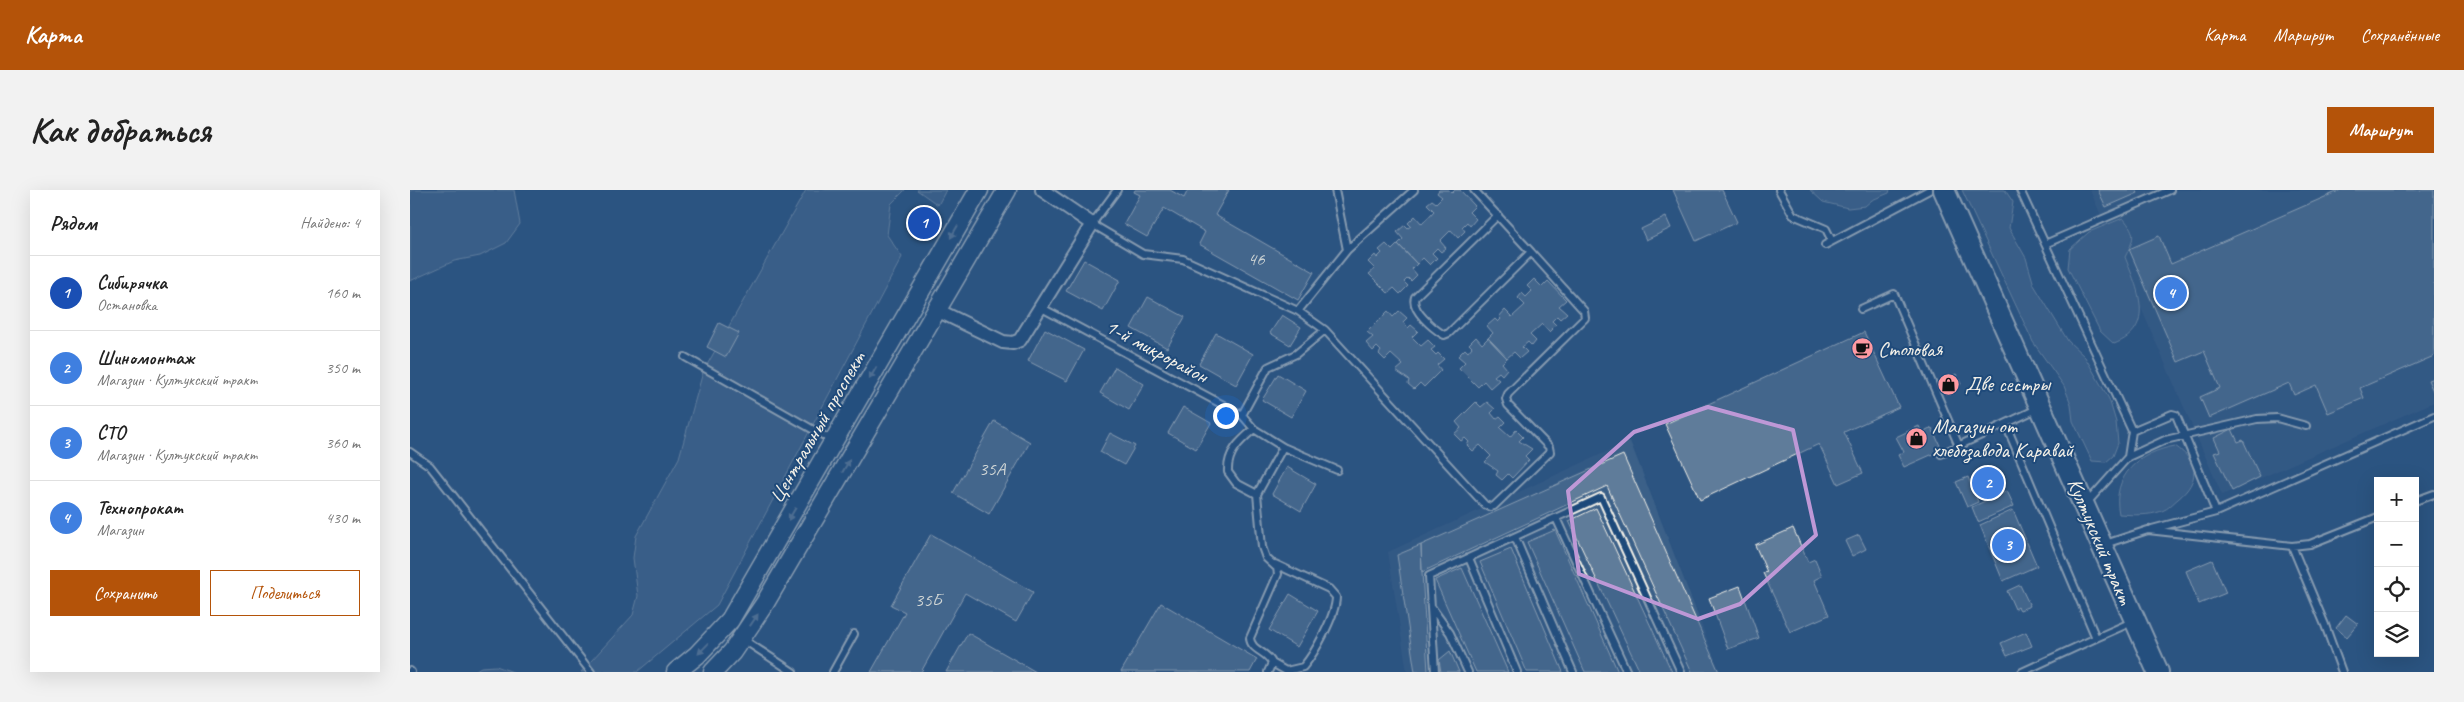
<!DOCTYPE html>
<html lang="ru">
<head>
<meta charset="utf-8">
<style>
	body { margin:0; font-family:Caveat,sans-serif; background:#f2f2f2; color:#222 }
	.controls { position:absolute; right:15px; bottom:15px; display:grid; overflow:hidden; border-radius:0px; box-shadow:0 5px 20px #0002 }
	.controls button { width:45px; height:45px; display:grid; place-items:center; padding:0; border:0; border-bottom:1px solid #e0e0e0; background:#fff; color:#222; font:25px sans-serif }
	.you { position:absolute; left:815px; top:225px; width:18px; height:18px; margin:-12px; border:4px solid #fff; border-radius:50%; background:#1a73e8; box-shadow:0 0 0 8px #1a73e833 }
	.badge { display:grid; place-items:center; width:32px; height:32px; border-radius:50%; background:#b45309; color:#fff; font-size:16px; font-weight:700 }
	.pin { position:absolute; translate:-50% -50%; border:2px solid #fff; box-shadow:0 1px 5px #0006 }
	.list { margin:0; padding:0; list-style:none }
	h2 { display:flex; justify-content:space-between; align-items:center; height:65px; margin:0; padding:0 20px; font-size:21px }
	h2 small { font-size:16px; font-weight:400; color:#767676 }
	.list li { display:grid; grid-template-columns:32px 1fr auto; gap:15px; align-items:center; box-sizing:border-box; height:75px; padding:0 20px; border-top:1px solid #e0e0e0 }
	.list b { display:block; font-size:19px; white-space:nowrap }
	.list p { margin:0; font-size:16px; white-space:nowrap; color:#767676 }
	.list em { font-size:16px; font-style:normal; color:#767676 }
	.actions { display:flex; gap:10px; padding:15px 20px }
	.actions a { flex:1; padding:11px 0; border:1px solid #b45309; border-radius:0px; text-align:center; font-size:18px; color:#b45309 }
	.actions .main { background:#b45309; color:#fff }
	.icon { flex:none; width:28px; height:28px; fill:none; stroke:currentColor; stroke-width:2; stroke-linecap:round; stroke-linejoin:round }
	.map { position:relative; flex:none; width:2024px; height:482px; overflow:hidden; border-radius:0px }
	header { display:flex; align-items:center; gap:30px; box-sizing:border-box; height:70px; padding:0 25px; background:#b45309; color:#fff }
	header strong { font-size:24px }
	nav { display:flex; gap:28px; margin-inline-start:auto; font-size:18px }
	.intro { display:flex; align-items:center; justify-content:space-between; box-sizing:border-box; height:120px; padding:0 30px }
	h1 { margin:0; font-size:35px }
	.button { padding:12px 22px; border-radius:0px; background:#b45309; color:#fff; font-size:18px; font-weight:700 }
	main { display:flex; gap:30px; padding:0 30px }
	aside { flex:1; background:#fff; border-radius:0px; box-shadow:0 5px 20px #0002 }
	.map>svg:first-child { display:block }
</style>
</head>
<body>
<header>
<strong>Карта</strong>
<nav><a>Карта</a><a>Маршрут</a><a>Сохранённые</a></nav>
</header>
<div class="intro"><h1>Как добраться</h1><a class="button">Маршрут</a></div>
<main>
<aside>
<h2>Рядом<small>Найдено: 4</small></h2>
<ul class="list">
<li><span class="badge" style="background:#1a4fb4">1</span><div><b>Сибирячка</b><p>Остановка</p></div><em>160 m</em></li>
<li><span class="badge" style="background:#3f7fe0">2</span><div><b>Шиномонтаж</b><p>Магазин · Култукский тракт</p></div><em>350 m</em></li>
<li><span class="badge" style="background:#3f7fe0">3</span><div><b>СТО</b><p>Магазин · Култукский тракт</p></div><em>360 m</em></li>
<li><span class="badge" style="background:#3f7fe0">4</span><div><b>Технопрокат</b><p>Магазин</p></div><em>430 m</em></li>
</ul>
<div class="actions"><a class="main">Сохранить</a><a>Поделиться</a></div>
</aside>
<div class="map">
<svg width="2024" height="482" viewBox="0 0 2024 482">
	<rect width="100%" height="100%" fill="#2c5481"/>
	<filter id="ink" filterUnits="userSpaceOnUse"><feTurbulence type="fractalNoise" baseFrequency=".02" numOctaves="2"/><feDisplacementMap in="SourceGraphic" scale="10" xChannelSelector="R" yChannelSelector="G"/><feConvolveMatrix kernelMatrix="1 2 1 2 8 2 1 2 1" color-interpolation-filters="sRGB"/></filter>
	<g filter="url(#ink)">
		<path fill="#3b6088" d="M1680 0H2024V212L1812 305Z
			M1220 251 1310 482H997L978 362Z"/>
		<path fill="#496b90" stroke="#9eaebc" d="M0 0H104L110 34 96 53 70 66 44 71 0 91Z
			M396 0H495L481 14 477 45 492 67 307 415 227 482H171L223 425 228 406 223 368 226 346 269 268 293 182Z
			M507 0H536L528 15Z
			M1400 0H1480L1479 3 1462 10 1455 16 1438 18 1413 12Z
			M1552 0H1595L1603 12 1599 38 1616 68 1624 95 1658 151 1675 167 1699 209 1706 232 1708 253 1703 266 1696 272 1682 271 1663 231 1661 214 1654 196 1623 152Z
			M1713 28C1727 44 1724 49 1715 67 1727 98 1747 138 1704 154L1690 141 1658 78 1660 59 1679 42Z
			M1765 256C1789 272 1790 291 1768 309 1763 313 1758 319 1752 321 1738 326 1724 325 1709 324 1701 285 1730 262 1765 256Z
			M86 476 103 482H63L71 477Z"/>
		<path fill="#5e7b9a" stroke="#f4f1e8" d="M725 0H760L774 8 778 0H819L805 25 904 82 888 110 789 54 795 42 754 18 737 47 714 34 730 5 724 2Z
			M1029 0H1039L1042 3 1045 0H1050L1065 16 1059 22 1066 29 1060 36 1057 32 1052 37 1055 41 1048 48 1041 40 1030 51 1036 58 1031 62 1027 58 1022 63 1027 68 1020 75 1013 68 1007 74 988 54 993 49 987 42 995 35 998 38 1001 36 998 33 1005 26 1012 34 1024 21 1017 14 1022 10 1026 13 1032 7 1027 3Z
			M1263 0H1312L1327 32 1286 51Z
			M1688 0H1726L1728 3 1696 17Z
			M1931 0H2024V166L1950 198 1954 208 1918 223 1906 195 1884 205 1879 193 1799 228 1790 207 1810 198 1794 161 1768 172 1719 59 1749 46 1761 74Z
			M1256 27 1261 38 1236 50 1231 39Z
			M976 54 982 60 988 54 1007 74 1002 79 1007 85 1001 91 998 88 994 92 998 96 990 104 984 98 978 103 959 84 965 79 958 72 965 65 967 68 972 63 969 60Z
			M674 70 710 90 693 121 656 101Z
			M1124 89 1132 97 1138 91 1156 110 1149 116 1157 123 1150 129 1147 126 1142 131 1146 135 1139 142 1132 134 1120 145 1126 151 1122 156 1118 152 1112 157 1117 162 1110 168 1104 162 1097 168 1078 148 1083 143 1077 136 1085 129 1088 132 1091 129 1089 127 1095 120 1102 127 1115 115 1108 108 1112 103 1116 107 1122 101 1117 96Z
			M738 107 775 127 757 158 721 138Z
			M978 121 983 127 989 121 997 128 993 132 998 138 1001 135 1008 141 1002 147 1011 156 1018 150 1025 157 1021 160 1026 165 1028 163 1034 169 1027 175 1031 180 1014 197 1010 193 1004 199 998 194 999 190 986 181 993 175 981 164 975 170 969 164 971 161 967 157 963 161 956 153 963 147 957 142Z
			M872 125 891 137 880 155 860 143Z
			M309 133 329 143 316 167 297 157Z
			M635 139 674 160 657 191 618 171Z
			M1454 142 1489 217 1434 242 1453 283 1428 294 1409 254 1290 310 1255 234Z
			M806 143 843 164 826 195 789 174Z
			M1066 147 1072 154 1078 148 1097 168 1092 173 1097 179 1092 185 1089 182 1084 186 1089 190 1080 198 1074 191 1068 197 1049 178 1055 172 1048 166 1055 159 1058 162 1062 157 1059 154Z
			M705 177 734 194 719 220 690 203Z
			M868 184 896 201 881 227 852 210Z
			M1546 184 1551 194 1532 203 1527 193Z
			M2024 188V203L2018 190Z
			M1066 212 1071 217 1077 212 1085 219 1081 223 1086 229 1090 226 1096 232 1090 238 1100 247 1106 240 1113 247 1109 251 1122 259 1115 266 1119 270 1102 288 1098 284 1092 290 1086 285 1088 281 1075 272 1081 266 1070 255 1063 261 1057 255 1059 252 1055 248 1051 251 1044 244 1051 238 1046 232Z
			M773 217 801 233 786 259 758 243Z
			M584 231 620 252 579 324 543 303Z
			M1509 236 1512 243 1522 238 1532 260 1494 277 1488 265 1494 262 1486 247Z
			M1822 239 1828 252 1833 250 1850 287 1822 301 1804 263 1810 261 1804 248Z
			M700 243 725 256 714 275 690 262Z
			M1213 265 1309 482H1282L1197 296 1012 382 1011 355Z
			M877 277 906 294 891 321 862 304Z
			M1558 287 1568 312 1557 317 1546 292Z
			M1597 301 1604 316 1568 332 1562 317Z
			M1186 318 1262 482H1230L1159 331Z
			M1603 320 1627 376 1593 391 1570 335Z
			M1383 338 1398 372 1405 369 1412 386 1404 390 1419 425 1380 442 1353 383 1357 382 1345 355Z
			M1145 340 1208 482H1175L1117 352Z
			M521 344 623 402 606 432 555 403 511 482H461L495 422 481 415Z
			M1449 345 1456 359 1442 366 1435 351Z
			M1011 355 1012 382 1018 482H1005L987 365Z
			M1101 359 1153 482H1117L1070 372Z
			M1802 370 1816 403 1789 414 1776 381Z
			M1052 378 1098 482H1066L1025 390Z
			M1610 395 1620 416 1610 420 1608 417 1605 419 1597 401Z
			M1330 396 1349 448 1318 459 1299 408Z
			M880 404 908 421 887 457 859 440Z
			M751 413 847 469 840 482H711Z
			M1936 425 1948 434 1937 447 1926 438Z
			M1616 442 1622 456 1597 466 1591 453Z
			M558 443 626 482H536Z
			M1040 461 1049 482H1031L1029 470Z"/>
		<g fill="none" stroke-linecap="round" stroke-linejoin="round">
			<defs>
				<path id="service" d="M707 0 682 34 733 64 773 69 888 121 937 60 1004 0
					M925 0 937 60
					M1064 0 1121 62
					M1369 0 1383 25 1416 39 1422 51
					M1610 0 1722 241 1762 224 1766 225 1806 322
					M1635 54 1760 0
					M1415 55 1519 0
					M630 117 832 225 844 239C830 251 817 262 818 282L826 293 847 304
					M1451 119 1484 104 1549 256
					M888 121 915 140
					M275 167 423 251
					M832 225 858 177 886 164 915 140 1075 315 1080 317 1084 316 1140 262 1139 257 1098 215 1096 209 1098 204 1175 128 1174 121 1121 62 1039 143 1034 145C1024 139 1000 120 1005 107L1088 25
					M1596 235 1686 448 1722 432
					M844 239 873 257 927 280
					M0 262 20 276 181 482
					M1531 264 1629 218
					M1718 267 1755 250 1847 229 1867 228 1896 236
					M2005 311 2024 304
					M1676 314 1718 267 1722 241
					M1146 328 1217 482
					M1742 339 1806 322 2024 226
					M1105 347 1163 482
					M1695 354 1738 340 1882 356 1915 435 1932 482
					M1882 356 1900 354 1968 327
					M1059 368 1107 482
					M1022 418 1040 443 1058 482
					M331 448 383 482
					M862 473 876 481 893 477C905 463 926 425 926 407L919 399 865 374
					M0 481 1 482
					M423 482 444 444
					M858 482 862 473C857 461 841 461 840 448L868 384 867 378 856 368 852 357 847 304 873 257
					M1025 482 1019 386 1191 307 1271 482
					M1612 482 1686 448"/>
				<path id="minor" d="M527 120 593 152 603 153 610 150 682 34 632 0"/>
				<path id="secondary" d="M266 482 287 465 320 430 569 0
					M303 482 322 462 355 413 597 0"/>
				<path id="primary" d="M1534 0 1748 482"/>
			</defs>
			<use href="#service" stroke="#f4f1e8" stroke-width="10"/>
			<use href="#minor" stroke="#f4f1e8" stroke-width="16"/>
			<use href="#secondary" stroke="#f4f1e8" stroke-width="21"/>
			<use href="#primary" stroke="#f4f1e8" stroke-width="24"/>
			<use href="#service" stroke="#1f4a7a" stroke-width="6"/>
			<use href="#minor" stroke="#1f4a7a" stroke-width="12"/>
			<use href="#secondary" stroke="#1f4a7a" stroke-width="18"/>
			<use href="#primary" stroke="#1f4a7a" stroke-width="20"/>
		</g>
		<defs><path id="oneway-solid" d="M-6-.8H1V-3.2L6.5 0L1 3.2V.8H-6Z" transform="scale(1.25)"/></defs>
		<g fill="#748da6">
			<use href="#oneway-solid" transform="translate(544 42) rotate(120)"/>
			<use href="#oneway-solid" transform="translate(463 183) rotate(120)"/>
			<use href="#oneway-solid" transform="translate(436 276) rotate(-60)"/>
			<use href="#oneway-solid" transform="translate(382 324) rotate(120)"/>
			<use href="#oneway-solid" transform="translate(344 430) rotate(-56)"/>
			<use href="#oneway-solid" transform="translate(293 459) rotate(134)"/>
		</g>
	</g>
	<path d="M0 0H2024V482H0ZM1298 217 1383 240 1406 345 1330 414 1288 429 1169 384 1158 301 1224 242Z" fill="#2c5481" fill-opacity=".55" fill-rule="evenodd"/>
	<path fill="none" stroke="#be98d6" stroke-width="4" stroke-linejoin="round" d="M1298 217 1383 240 1406 345 1330 414 1288 429 1169 384 1158 301 1224 242Z"/>
	<defs>
		<symbol id="cafe-disc" viewBox="-11 -11 22 22"><circle r="9.5" fill="#ff9aa2" stroke="#1f4a7a"/><path d="M-5.5-4.5H6V0H3Q3 3.5 0 3.5H-2.5Q-5.5 3.5-5.5 0ZM3-3.2v2h1.7v-2ZM-6 4.5H4V6H-6Z" fill="#111"/></symbol>
		<symbol id="shop-disc" viewBox="-11 -11 22 22"><circle r="9.5" fill="#ff9aa2" stroke="#1f4a7a"/><path d="M-5-2.5h2.3a2.7 3.5 0 0 1 5.4 0H5L5.5 6h-11ZM-1.5-2.5h3a1.5 2.3 0 0 0-3 0Z" fill="#111"/></symbol>
	</defs>
	<g fill-rule="evenodd">
		<use href="#cafe-disc" x="1440" y="146" width="25" height="25"/>
		<use href="#shop-disc" x="1526" y="182" width="25" height="25"/>
		<use href="#shop-disc" x="1494" y="236" width="25" height="25"/>
	</g>
	<g text-anchor="middle" stroke-width="4" stroke-linejoin="round" paint-order="stroke">
		<g font-size="19" fill="#ced4d4">
			<text x="846" y="75">46</text>
			<text x="582" y="285">35А</text>
			<text x="518" y="416">35Б</text>
		</g>
		<g font-size="21" fill="#f4f1e8" stroke="#1f4a7a" text-anchor="start">
			<text x="1468" y="166">Столовая</text>
			<text x="1555" y="201">Две сестры</text>
			<text x="1522" y="243">Магазин от<tspan x="1522" dy="24">хлебозавода Каравай</tspan></text>
		</g>
		<g font-size="21" fill="#f4f1e8" stroke="#1f4a7a">
			<text transform="translate(747 161) rotate(28)" y="7">1-й микрорайон</text>
			<text transform="translate(407 237) rotate(-60)" y="7">Центральный проспект</text>
			<text transform="translate(1690 351) rotate(67)" y="7">Култукский тракт</text>
		</g>
	</g>
</svg>
<div class="controls">
<button>+</button>
<button>−</button>
<button><svg class="icon" aria-label="locate" viewBox="0 0 24 24"><circle cx="12" cy="12" r="6"/><path d="M12 2v4M12 18v4M2 12h4M18 12h4"/></svg></button>
<button><svg class="icon" aria-label="layers" viewBox="0 0 24 24"><path d="M12 4l9 5-9 5-9-5zM3 14l9 5 9-5"/></svg></button>
</div>
<div class="you"></div>
<div class="pin badge" style="left:514px;top:33px;background:#1a4fb4">1</div>
<div class="pin badge" style="left:1578px;top:293px;background:#3f7fe0">2</div>
<div class="pin badge" style="left:1598px;top:355px;background:#3f7fe0">3</div>
<div class="pin badge" style="left:1761px;top:103px;background:#3f7fe0">4</div>
</div>
</main>
</body>
</html>
